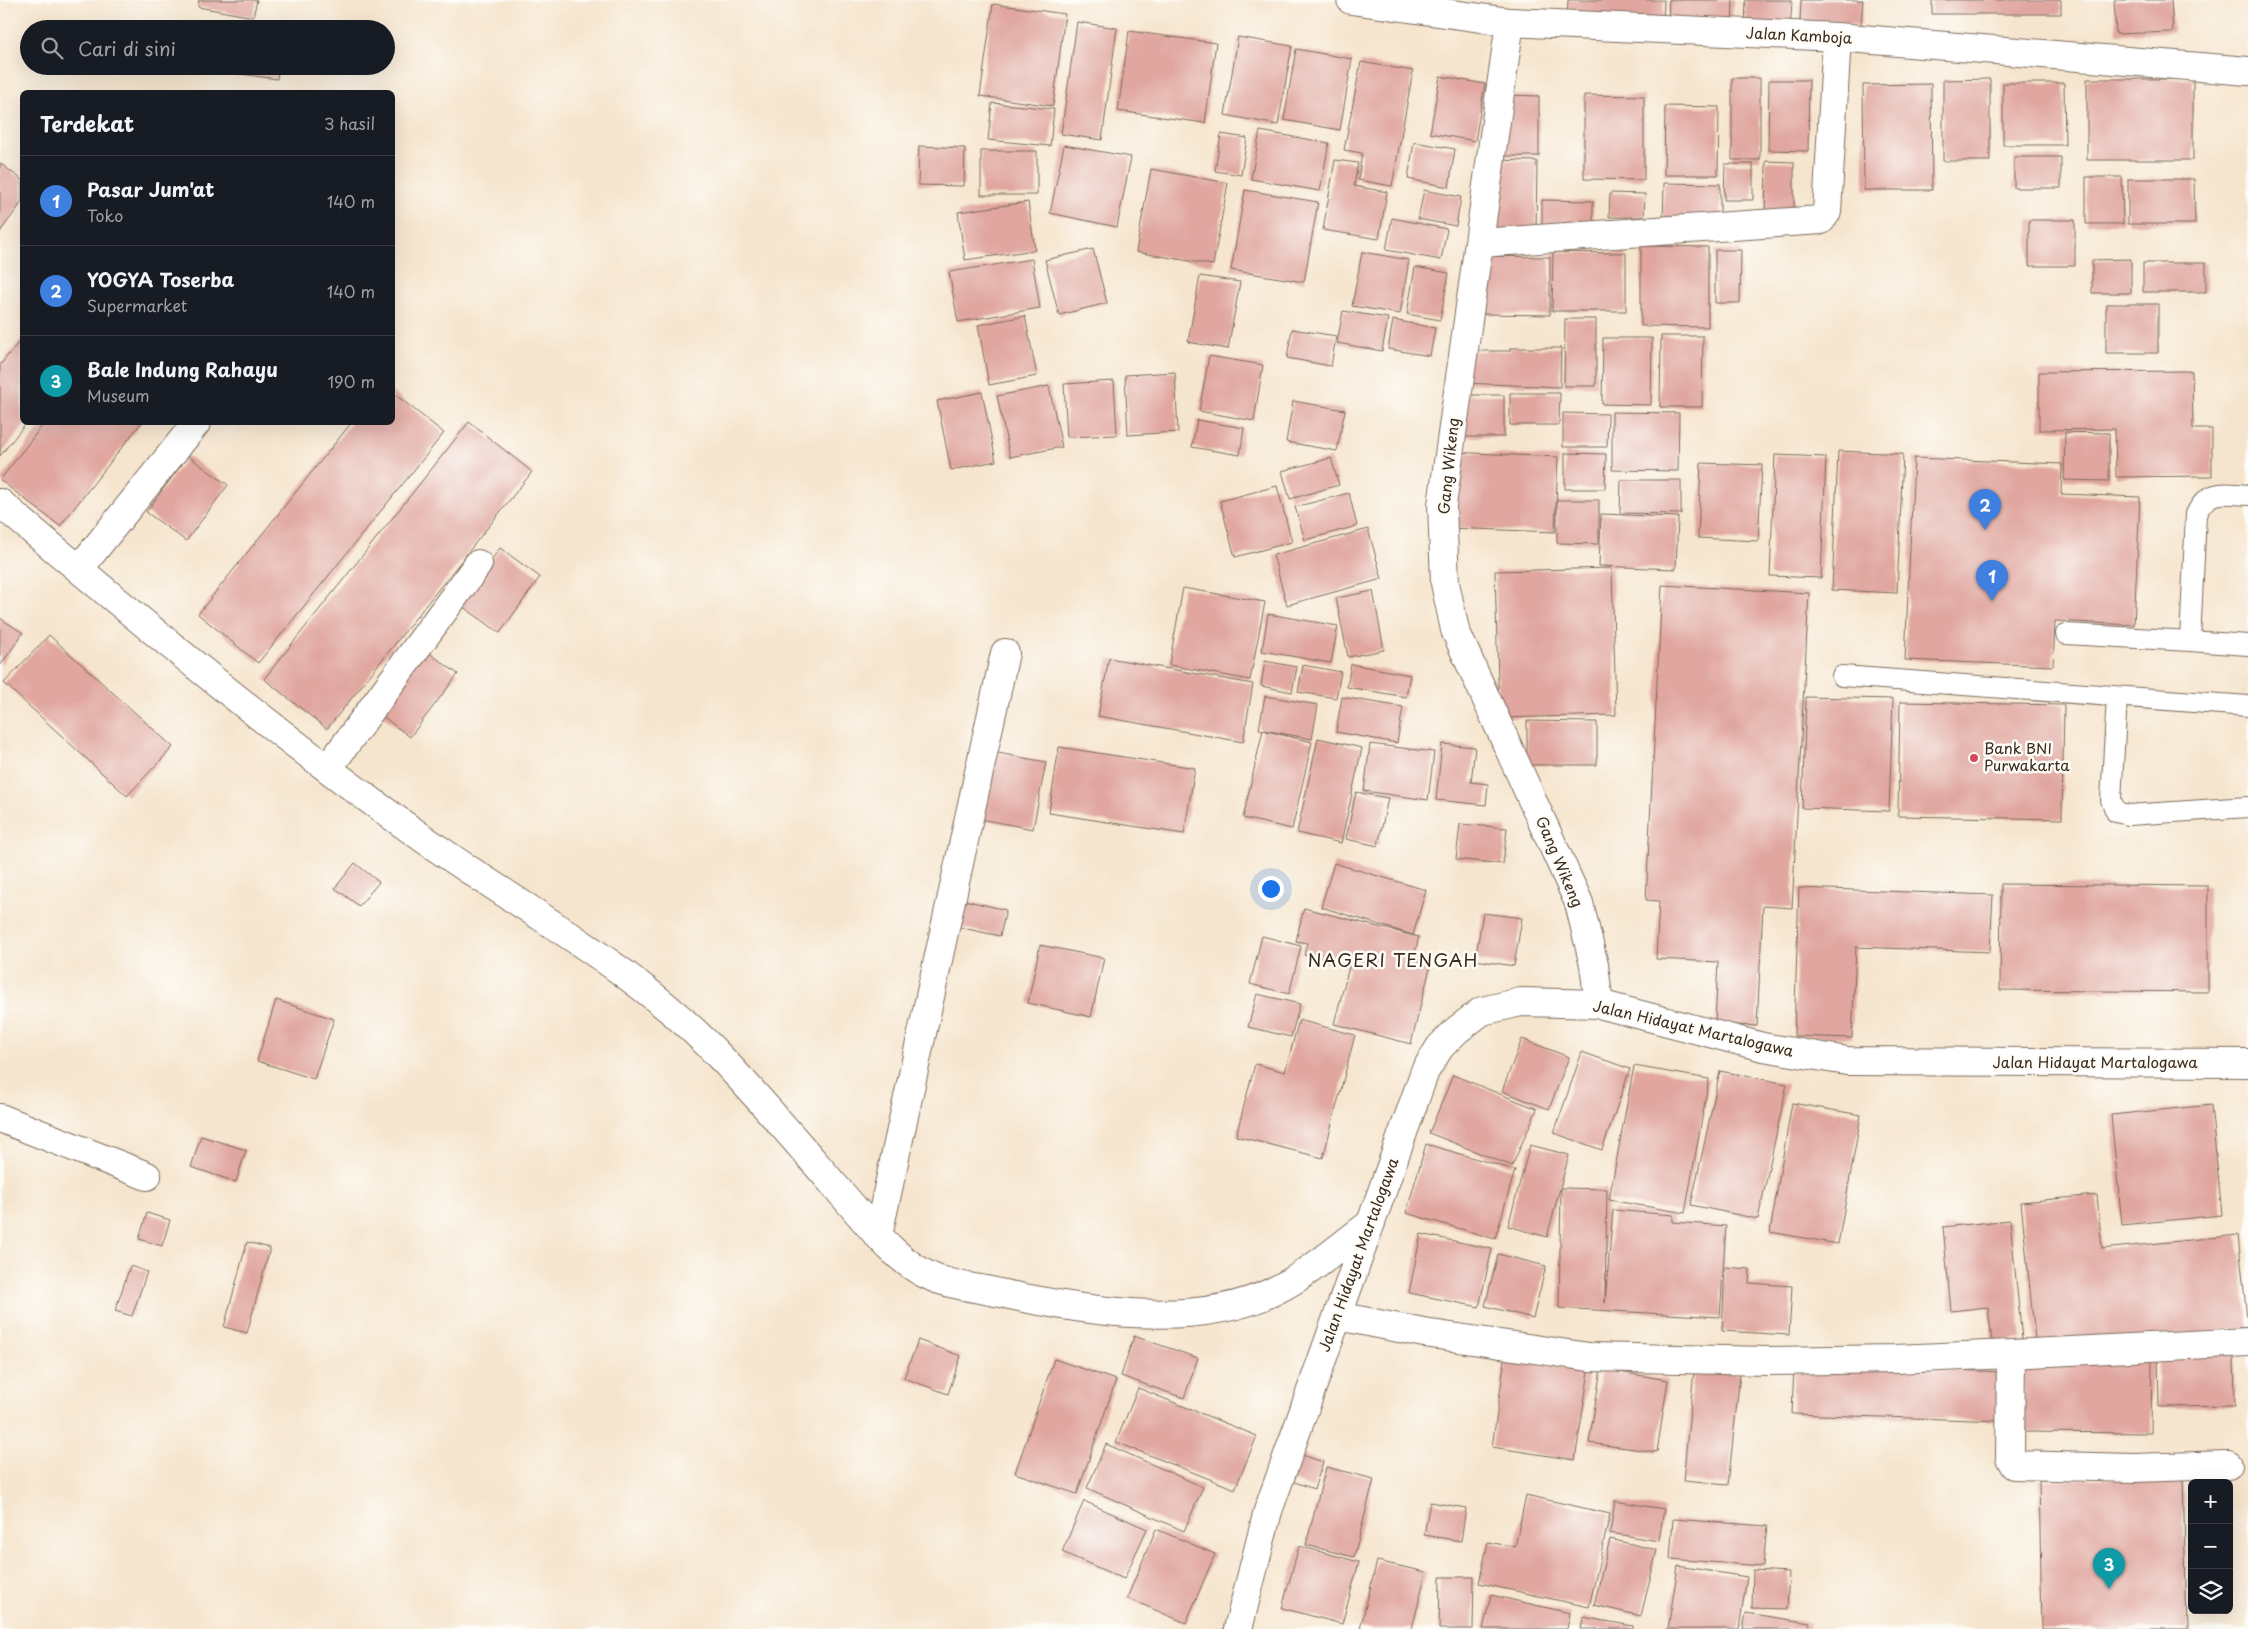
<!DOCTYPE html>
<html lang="id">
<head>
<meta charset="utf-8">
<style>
	body { margin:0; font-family:"Playpen Sans",sans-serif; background:#242831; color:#f1f3f6 }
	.controls { position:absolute; right:15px; bottom:15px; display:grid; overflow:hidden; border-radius:8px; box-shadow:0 5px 20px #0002 }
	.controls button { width:45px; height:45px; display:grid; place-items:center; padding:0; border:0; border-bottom:1px solid #363941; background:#171b24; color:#f1f3f6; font:25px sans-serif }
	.you { position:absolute; left:1270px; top:888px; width:18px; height:18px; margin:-12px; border:4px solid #fff; border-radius:50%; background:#1a73e8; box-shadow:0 0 0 8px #1a73e833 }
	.badge { display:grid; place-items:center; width:32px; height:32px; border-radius:50%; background:#d1495b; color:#fff; font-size:16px; font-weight:700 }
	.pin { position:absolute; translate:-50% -41px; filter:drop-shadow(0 1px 2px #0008) }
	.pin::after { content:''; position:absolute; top:26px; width:18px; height:15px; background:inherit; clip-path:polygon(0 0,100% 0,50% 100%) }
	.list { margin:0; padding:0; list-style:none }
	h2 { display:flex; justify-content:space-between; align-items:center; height:65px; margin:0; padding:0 20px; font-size:21px }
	h2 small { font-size:16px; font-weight:400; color:#9ea1a6 }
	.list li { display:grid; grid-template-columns:32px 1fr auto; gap:15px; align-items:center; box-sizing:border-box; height:90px; padding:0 20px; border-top:1px solid #363941 }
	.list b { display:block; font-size:19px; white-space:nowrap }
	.list p { margin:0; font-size:16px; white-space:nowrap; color:#9ea1a6 }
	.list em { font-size:16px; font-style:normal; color:#9ea1a6 }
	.icon { flex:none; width:28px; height:28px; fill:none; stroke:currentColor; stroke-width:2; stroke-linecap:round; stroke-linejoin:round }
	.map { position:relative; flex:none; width:2248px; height:1629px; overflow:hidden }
	.search { position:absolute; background:#171b24; box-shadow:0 5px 20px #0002; left:20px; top:20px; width:375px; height:55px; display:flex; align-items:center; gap:12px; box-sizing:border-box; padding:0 18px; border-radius:28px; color:#9ea1a6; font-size:19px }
	.panel { position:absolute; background:#171b24; box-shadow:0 5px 20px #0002; left:20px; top:90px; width:375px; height:335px; border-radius:8px }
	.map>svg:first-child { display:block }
</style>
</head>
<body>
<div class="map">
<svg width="2248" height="1629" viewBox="0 0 2248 1629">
	<rect width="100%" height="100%" fill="#fdfcf7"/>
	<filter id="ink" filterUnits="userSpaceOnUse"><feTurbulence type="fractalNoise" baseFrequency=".02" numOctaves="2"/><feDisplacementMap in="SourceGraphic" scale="10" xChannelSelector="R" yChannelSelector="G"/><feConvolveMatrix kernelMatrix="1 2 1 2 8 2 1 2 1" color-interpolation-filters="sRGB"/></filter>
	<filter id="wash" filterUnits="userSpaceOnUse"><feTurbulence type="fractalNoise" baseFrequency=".0096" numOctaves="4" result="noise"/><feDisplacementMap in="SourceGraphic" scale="20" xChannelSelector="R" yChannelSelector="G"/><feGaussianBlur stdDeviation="1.12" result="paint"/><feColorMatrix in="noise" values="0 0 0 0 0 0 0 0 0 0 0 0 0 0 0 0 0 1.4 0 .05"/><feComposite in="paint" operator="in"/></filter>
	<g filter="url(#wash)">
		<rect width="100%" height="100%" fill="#f6e5ce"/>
		<g id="blocks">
			<path fill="#e0a69f" d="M199 0H257L253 17 198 7Z
				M1568 0H1664L1663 24 1567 19Z
				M1669 0H1733L1732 27 1668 24Z
				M1746 0H1792L1790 31 1745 29Z
				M1801 0H1863L1861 25 1800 21Z
				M1932 0H2061V14H1932Z
				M2114 0H2171L2173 32 2116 34Z
				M993 4 1065 14 1053 106 980 96Z
				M1077 22 1117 28 1102 140 1061 134Z
				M1129 31 1216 43 1205 123 1118 111Z
				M1238 37 1292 46 1278 125 1225 115Z
				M1296 49 1352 59 1340 130 1284 120Z
				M1361 62 1413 71 1392 186 1358 180 1362 153 1344 150Z
				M204 66H279L277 79 203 69Z
				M1440 76 1485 84 1475 141 1430 133Z
				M1732 78H1760V160H1732Z
				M1990 79V161H1943V80Z
				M2087 79H2193V160H2087Z
				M1769 80H1809L1808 151 1768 150Z
				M2003 83H2064L2065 145H2003Z
				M1931 84 1932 190H1864L1863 85Z
				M1503 95 1539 96V156H1503Z
				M1584 95 1644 96V180L1584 179Z
				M992 103 1054 109 1050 146 988 140Z
				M1665 106 1719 107 1718 175H1664Z
				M1260 131 1329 143 1320 191 1251 179Z
				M1221 134 1247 138 1241 175 1215 171Z
				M1414 142 1455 149 1449 187 1408 179Z
				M1064 145 1131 157 1117 227 1050 213Z
				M919 146 965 148 964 186 918 185Z
				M981 151H1037V195H981Z
				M2014 157H2061V188H2014Z
				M1335 160 1358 163 1354 186 1387 192 1379 239 1323 230Z
				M1493 160 1537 161 1536 234H1492Z
				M1766 161 1794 162V217H1765Z
				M0 163 22 180V202L0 232Z
				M1725 164H1753V200H1724Z
				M1151 169 1228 183 1213 265 1136 252Z
				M2086 177H2122L2123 224H2086Z
				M2128 179H2194L2195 224H2128Z
				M1664 183 1720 184V224H1663Z
				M1245 190 1318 202 1304 282 1231 270Z
				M1424 190 1461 197 1456 226 1418 219Z
				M1610 193 1645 194 1644 217H1609Z
				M1542 200 1593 201V230L1542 229Z
				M1028 202 1035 250 965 260 958 212Z
				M1392 218 1447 229 1441 260 1386 250Z
				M2029 220H2075V266H2029Z
				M1641 246 1708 247V327L1641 326Z
				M1093 249 1107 303 1059 315 1045 260Z
				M1715 250H1741L1740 303H1715Z
				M1362 252 1409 260 1400 314 1352 306Z
				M1553 252 1626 253V311H1552Z
				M1480 256 1550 257V315L1480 314Z
				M1032 259 1040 308 958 322 949 272Z
				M2131 259V293H2092V260Z
				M2143 263H2206V292H2143Z
				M1415 267 1449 273 1440 320 1407 314Z
				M1200 276 1240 282 1228 349 1188 342Z
				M2106 304H2158V353H2106Z
				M1343 311 1388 318 1382 351 1337 343Z
				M1025 316 1037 376 989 385 978 325Z
				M1565 319H1596V386H1564Z
				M1393 320 1435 328 1430 356 1388 349Z
				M1292 329 1336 336 1331 366 1287 358Z
				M1661 336H1703L1702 407H1660Z
				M22 338V422H27L0 456V365Z
				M1603 338H1652L1651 405 1602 404Z
				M1510 348H1561L1560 387 1464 383V351H1510Z
				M1209 356 1263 365 1254 421 1199 411Z
				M2192 371 2193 429H2212V476L2116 477 2115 429 2039 430V372Z
				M1175 372 1178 432 1128 435 1125 375Z
				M1114 381 1117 435 1067 437 1064 384Z
				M1049 386 1062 447 1010 457 997 396Z
				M392 392 444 433 258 663 198 614 352 422H392Z
				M982 392 996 461 951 470 937 401Z
				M1510 393H1560L1559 425H1510Z
				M1460 395H1504V437H1459Z
				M1293 401 1345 410 1337 451 1286 442Z
				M1612 412 1679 413 1678 471 1612 470Z
				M1563 413 1608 414 1607 447H1563Z
				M1197 420 1244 428 1240 455 1192 447Z
				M45 422H142L60 526 0 480Z
				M469 422 532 472 327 729 264 679Z
				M2065 432 2109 433V481L2064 480Z
				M1838 451 1903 454 1897 593 1832 590Z
				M1451 452 1558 457 1555 532 1447 528Z
				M1565 453 1606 454 1605 489H1565Z
				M1775 455 1826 457 1821 578 1770 576Z
				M188 456 228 485 186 541 146 512Z
				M1331 458 1339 485 1290 499 1282 471Z
				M1914 458 2062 464 2061 494 2140 497 2134 625 2055 621 2053 666 1905 660Z
				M1701 463 1762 465 1758 541 1698 538Z
				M1621 480H1681V514L1620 513Z
				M1277 486 1292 542 1235 557 1220 501Z
				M1349 493 1357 526 1305 540 1295 507Z
				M1557 500H1599V544L1557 543Z
				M1601 514 1678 517 1676 569 1599 566Z
				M1368 529 1382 579 1287 605 1273 555Z
				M500 548 540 577 500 633 459 604Z
				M1612 568 1616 715 1499 718 1495 571Z
				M1662 585 1809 593 1792 908 1763 906 1757 1026 1715 1024 1718 962 1656 959 1659 901 1646 900Z
				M1183 588 1265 602 1250 680 1169 665Z
				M1373 591 1384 650 1348 657 1336 598Z
				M1268 614 1338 626 1331 663 1262 651Z
				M0 618 23 633 0 666Z
				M49 635 173 747 127 796 4 683Z
				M424 649 458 674 410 737 377 712Z
				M1109 658 1253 684 1243 742 1098 716Z
				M1265 661 1297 667 1292 692 1261 686Z
				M1351 664 1410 675 1406 697 1347 687Z
				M1303 665 1341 672 1336 698 1298 692Z
				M1265 696 1318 705 1312 739 1259 729Z
				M1342 697 1403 707 1397 743 1336 732Z
				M1806 697 1893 699 1889 811 1802 808Z
				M1900 702 2064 705 2062 819 1898 816Z
				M1527 721 1597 722V765H1527Z
				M1263 730 1312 742 1292 829 1243 818Z
				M1318 738 1362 748 1341 843 1297 833Z
				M1370 744 1434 752 1428 800 1364 791Z
				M1442 744 1475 747 1471 782 1488 784 1486 805 1436 800Z
				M1059 747 1195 768 1184 834 1049 813Z
				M993 752 1046 762 1033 829 980 819Z
				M1356 792 1388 798 1378 846 1346 839Z
				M1460 824 1507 828 1503 864 1456 859Z
				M355 863 379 882 359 906 335 888Z
				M1334 863 1426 890 1413 935 1321 907Z
				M2001 884 2208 886V992L2000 990Z
				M1799 888 1993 895 1990 952 1856 947 1852 1038 1794 1036Z
				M964 900 1006 910 1000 936 958 927Z
				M1304 908 1419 937 1413 960 1431 964 1411 1044 1334 1024 1349 967 1304 955 1307 943 1296 941Z
				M1483 913 1522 918 1514 966 1475 960Z
				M1262 936 1301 946 1289 994 1250 984Z
				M1040 945 1104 958 1091 1017 1028 1003Z
				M1257 994 1300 1004 1291 1037 1248 1027Z
				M276 1000 334 1019 314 1079 257 1061Z
				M1299 1020 1355 1035 1323 1158 1236 1136 1255 1064 1285 1072Z
				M1522 1039 1569 1057 1549 1109 1502 1091Z
				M1582 1052 1630 1069 1602 1150 1554 1133Z
				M1634 1066 1709 1079 1685 1213 1609 1200Z
				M1720 1071 1787 1084 1758 1219 1691 1205Z
				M1453 1075 1537 1109 1512 1166 1429 1133Z
				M1792 1103 1861 1115 1838 1244 1770 1232Z
				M2211 1105 2222 1215 2122 1225 2111 1115Z
				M201 1136 246 1150 236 1182 191 1167Z
				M1426 1144 1515 1170 1495 1239 1406 1213Z
				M1530 1145 1569 1155 1547 1237 1508 1226Z
				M1561 1188 1607 1189 1605 1303 1613 1210 1673 1215V1222L1726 1226 1720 1317 1559 1308Z
				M2097 1195 2102 1249 2238 1235 2248 1327 2036 1349 2021 1202Z
				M147 1213 170 1220 162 1246 139 1239Z
				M2010 1220 2022 1339 1992 1342 1988 1307 1951 1311 1943 1227Z
				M1421 1234 1492 1249 1479 1307 1409 1293Z
				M247 1242 270 1248 247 1333 224 1327Z
				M1498 1254 1546 1266 1533 1318 1485 1306Z
				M130 1266 147 1272 132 1316 115 1311Z
				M1725 1267 1750 1269 1749 1283 1792 1286 1789 1335 1722 1331Z
				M1134 1336 1198 1358 1184 1398 1121 1376Z
				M918 1340 961 1356 948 1394 904 1378Z
				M2234 1353 2235 1406 2159 1407 2158 1354Z
				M1505 1358 1589 1371 1575 1460 1492 1447Z
				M2024 1358 2152 1359 2151 1433 2023 1432Z
				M1054 1359 1116 1380 1077 1494 1015 1473Z
				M1794 1364 2005 1372 2003 1421 1792 1414Z
				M1601 1369 1668 1380 1657 1452 1589 1443Z
				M1694 1370 1740 1374 1728 1485 1683 1481Z
				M1138 1388 1257 1436 1235 1489 1116 1442Z
				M1106 1444 1203 1487 1184 1531 1087 1488Z
				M1293 1452 1323 1462 1314 1489 1284 1478Z
				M1326 1467 1374 1479 1354 1557 1306 1545Z
				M2183 1477 2187 1629H2042L2039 1480Z
				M1526 1495 1610 1514 1589 1607 1479 1583 1488 1542 1515 1547Z
				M1084 1501 1147 1529 1124 1579 1062 1552Z
				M1615 1501 1664 1509 1659 1541 1610 1533Z
				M1430 1502 1466 1508 1461 1541 1424 1535Z
				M1673 1519 1767 1526 1763 1566 1670 1559Z
				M1156 1529 1215 1554 1186 1623 1127 1598Z
				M1610 1539 1657 1550 1641 1616 1594 1605Z
				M1299 1546 1359 1562 1342 1624 1282 1608Z
				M1377 1561 1426 1572 1412 1629H1360Z
				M1678 1566 1747 1577 1739 1629H1668Z
				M1753 1570 1789 1572 1787 1609 1752 1608Z
				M1440 1577H1474L1473 1629H1439Z
				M1491 1595 1570 1613 1567 1629H1483Z
				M1746 1613 1810 1623 1809 1629H1743Z
				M1583 1617 1633 1626V1629H1581Z"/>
		</g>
	</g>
	<g filter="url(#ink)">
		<use href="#blocks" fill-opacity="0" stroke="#7c6b5c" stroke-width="1"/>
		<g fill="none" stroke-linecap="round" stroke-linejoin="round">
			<defs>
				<path id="lane" d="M2248 495C2223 493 2208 489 2196 514L2190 641 2248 645
					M2066 634 2190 641
					M1842 676 2248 706
					M2117 697 2111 800 2116 812 2129 815 2248 807"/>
				<path id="street" d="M1351 0 1510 22 1837 37 2248 71
					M1510 22 1442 505 1445 583 1455 630 1579 903 1594 965 1599 1004
					M1479 243 1821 220 1827 212 1837 37
					M0 503C140 621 281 739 431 844 530 913 640 971 723 1060 764 1103 802 1148 841 1193 867 1222 896 1263 934 1278 954 1286 979 1288 1000 1293 1083 1311 1196 1330 1274 1291 1309 1274 1340 1246 1371 1223
					M79 569 197 422
					M329 767 478 564
					M0 1118 147 1176
					M878 1235 1005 653
					M1338 1316 1424 1333 1589 1357 1768 1361 1895 1359 2011 1354 2010 1458 2014 1465 2133 1468 2228 1465
					M2011 1354 2248 1342
					M1238 1629 1268 1511 1425 1071 1440 1047 1457 1030 1482 1011 1521 1002 1599 1004 1763 1047 1847 1061 2248 1063"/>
			</defs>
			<use href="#lane" stroke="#7c6b5c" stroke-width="22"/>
			<use href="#street" stroke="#7c6b5c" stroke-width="30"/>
			<use href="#lane" stroke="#fff" stroke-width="20"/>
			<use href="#street" stroke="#fff" stroke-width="28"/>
		</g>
	</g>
	<circle fill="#d1495b" stroke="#fdfcf7" stroke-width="2" cx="1974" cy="758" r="5"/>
	<g text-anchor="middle" stroke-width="5" stroke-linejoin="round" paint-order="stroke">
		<g font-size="15" fill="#3b2a1e" stroke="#fdfcf7">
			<text transform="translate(1799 36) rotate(3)" y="5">Jalan Kamboja</text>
			<text transform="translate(1449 466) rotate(-84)" y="5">Gang Wikeng</text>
			<text transform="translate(1559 862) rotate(67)" y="5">Gang Wikeng</text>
			<text transform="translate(1693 1029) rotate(13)" y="5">Jalan Hidayat Martalogawa</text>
			<text x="2095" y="1068">Jalan Hidayat Martalogawa</text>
			<text transform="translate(1359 1255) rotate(-70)" y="5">Jalan Hidayat Martalogawa</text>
		</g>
		<g font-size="15" fill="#3b2a1e" stroke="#fdfcf7" text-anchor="start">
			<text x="1984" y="754">Bank BNI<tspan x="1984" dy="17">Purwakarta</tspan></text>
		</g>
		<g font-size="18" letter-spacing="1" fill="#3b2a1e" stroke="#fdfcf7">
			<text x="1393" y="967">NAGERI TENGAH</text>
		</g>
	</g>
</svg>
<div class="controls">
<button>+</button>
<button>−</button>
<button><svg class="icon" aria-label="layers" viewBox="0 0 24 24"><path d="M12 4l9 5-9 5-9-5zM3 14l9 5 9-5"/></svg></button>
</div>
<div class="you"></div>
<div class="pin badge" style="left:1992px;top:601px;background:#3f7fe0">1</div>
<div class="pin badge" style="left:1985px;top:530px;background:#3f7fe0">2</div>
<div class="pin badge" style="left:2109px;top:1589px;background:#0f9aa8">3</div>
<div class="search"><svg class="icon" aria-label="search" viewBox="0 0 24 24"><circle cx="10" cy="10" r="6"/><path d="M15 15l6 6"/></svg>Cari di sini</div>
<section class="panel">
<h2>Terdekat<small>3 hasil</small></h2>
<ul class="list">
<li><span class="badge" style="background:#3f7fe0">1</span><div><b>Pasar Jum'at</b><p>Toko</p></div><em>140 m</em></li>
<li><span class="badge" style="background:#3f7fe0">2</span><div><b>YOGYA Toserba</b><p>Supermarket</p></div><em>140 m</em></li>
<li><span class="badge" style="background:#0f9aa8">3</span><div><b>Bale Indung Rahayu</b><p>Museum</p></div><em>190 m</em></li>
</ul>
</section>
</div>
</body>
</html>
